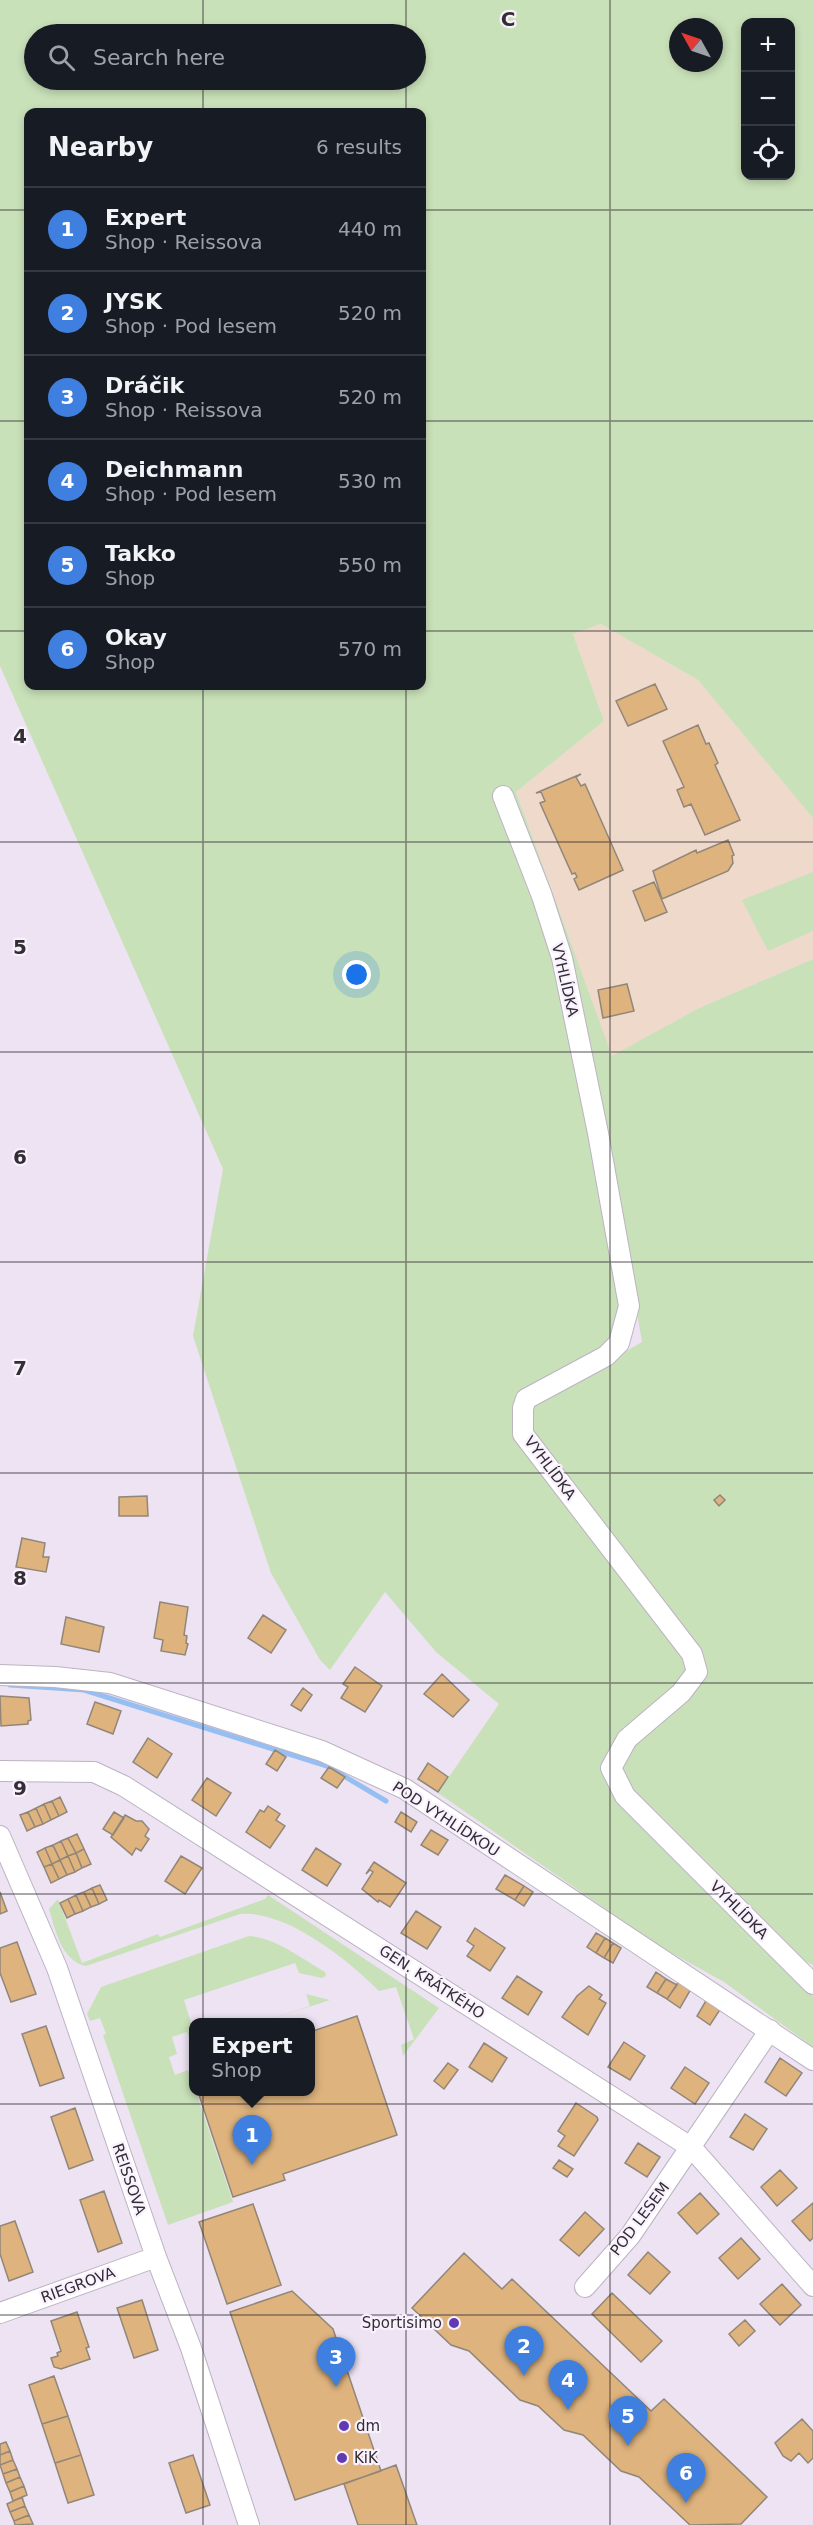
<!DOCTYPE html>
<html lang="en">
<head>
<meta charset="utf-8">
<style>
	body { margin:0; font-family:"DejaVu Sans",sans-serif; background:#242831; color:#f1f3f6 }
	.controls { position:absolute; right:18px; top:18px; display:grid; overflow:hidden; border-radius:12px; box-shadow:0 3px 9px #0003 }
	.controls button { width:54px; height:54px; display:grid; place-items:center; padding:0; border:0; border-bottom:2px solid #363941; background:#171b24; color:#f1f3f6; font:30px sans-serif }
	.compass { position:absolute; left:669px; top:18px; width:54px; height:54px; border-radius:50%; background:#171b24; box-shadow:0 3px 9px #0003; rotate:310deg }
	.you { position:absolute; left:357px; top:975px; width:21px; height:21px; margin:-15px; border:4px solid #fff; border-radius:50%; background:#1a73e8; box-shadow:0 0 0 9px #1a73e833 }
	.badge { display:grid; place-items:center; width:39px; height:39px; border-radius:50%; background:#b09fd7; color:#fff; font-size:20px; font-weight:700 }
	.pin { position:absolute; translate:-50% -50px; filter:drop-shadow(0 2px 3px #0008) }
	.pin::after { content:''; position:absolute; top:32px; width:21px; height:18px; background:inherit; clip-path:polygon(0 0,100% 0,50% 100%) }
	.popup { position:absolute; left:189px; top:2018px; width:126px; height:78px; box-sizing:border-box; display:grid; place-content:center; border-radius:12px; background:#171b24; filter:drop-shadow(0 2px 4px #0005); font-size:20px; white-space:nowrap; color:#9ea1a6 }
	.popup b { font-size:22px; color:#f1f3f6 }
	.popup::after { content:''; position:absolute; left:50%; top:100%; margin-left:-12px; border:12px solid transparent; border-top-color:#171b24 }
	.list { margin:0; padding:0; list-style:none }
	h2 { display:flex; justify-content:space-between; align-items:center; height:78px; margin:0; padding:0 24px; font-size:26px }
	h2 small { font-size:20px; font-weight:400; color:#9ea1a6 }
	.list li { display:grid; grid-template-columns:39px 1fr auto; gap:18px; align-items:center; box-sizing:border-box; height:84px; padding:0 24px; border-top:2px solid #363941 }
	.list b { display:block; font-size:22px; white-space:nowrap }
	.list p { margin:0; font-size:20px; white-space:nowrap; color:#9ea1a6 }
	.list em { font-size:20px; font-style:normal; color:#9ea1a6 }
	.icon { flex:none; width:33px; height:33px; fill:none; stroke:currentColor; stroke-width:2; stroke-linecap:round; stroke-linejoin:round }
	.map { position:relative; flex:none; width:813px; height:2525px; overflow:hidden }
	.search { position:absolute; background:#171b24; box-shadow:0 3px 9px #0003; left:24px; top:24px; width:402px; height:66px; display:flex; align-items:center; gap:15px; box-sizing:border-box; padding:0 21px; border-radius:33px; color:#9ea1a6; font-size:22px }
	.panel { position:absolute; background:#171b24; box-shadow:0 3px 9px #0003; left:24px; top:108px; width:402px; height:582px; border-radius:12px }
	.map>svg:first-child { display:block }
</style>
</head>
<body>
<div class="map">
<svg width="813" height="2525" viewBox="0 0 813 2525">
	<rect width="100%" height="100%" fill="#ede3f3"/>
	<path fill="#eed9cb" d="M601 624 698 680 813 818V959L699 1008 612 1057 516 792 604 721 573 634Z"/>
	<path fill="#c9e1b9" fill-rule="evenodd" d="M0 0H813V818L698 680 601 624 573 634 604 721 516 792 612 1056 699 1008 813 959V1965L795 1957 813 1997V2047L724 1982 659 1946 438 1793 499 1704 436 1652 385 1592 330 1670 320 1660 271 1573 193 1336 223 1169 0 666ZM746 22H790V176H746ZM678 27H714V63H678ZM34 34H416V80H34ZM28 112H422V686H28ZM623 1230 642 1342 558 1390 623 1327Z
		M813 872V931L768 951 742 900Z
		M268 1895 439 2008 403 2056 401 2045 414 2039 396 1987 379 1991C350 1961 285 1909 240 1914L86 1966C61 1961 55 1929 49 1909L58 1899 82 1963 158 1934 160 1937 265 1899Z
		M249 1936C276 1938 302 1959 325 1972L326 1976 322 1978 299 1973 295 1963 184 2000 193 2029V2048L187 2032 172 2037 177 2054 169 2057 175 2075 188 2070 194 2092H196L233 2202 168 2225 103 2035 106 2034 100 2018 90 2021 87 2014 101 1987Z
		M306 1994 330 2000 263 2022 310 2006Z"/>
	<g fill="none" stroke-linecap="round" stroke-linejoin="round">
		<path stroke="#95bff2" stroke-width="5" d="M10 1685 84 1690 327 1766 386 1801"/>
	</g>
	<path fill="#deb37e" stroke="#928679" stroke-width="1.5" d="M655 684 667 709 628 726 616 701Z
		M698 725 706 744 709 743 718 763 715 765 740 820 705 835 691 804 684 807 677 790 684 787 663 741Z
		M581 774 576 777 581 786 585 784 623 870 579 890 574 879 577 877 575 873 572 874 540 803 545 801 541 792 536 793Z
		M728 840 734 855 732 856 733 863 728 871 662 899 653 871 696 850 697 853Z
		M654 882 667 912 645 921 633 891Z
		M627 984 634 1011 603 1018 598 990Z
		M720 1495 725 1500 719 1506 714 1500Z
		M147 1496 148 1516H119V1497Z
		M22 1538 45 1543 43 1557H49L46 1572 16 1567Z
		M160 1602 188 1607 184 1635 187 1636 186 1643 188 1644 185 1655 161 1651 163 1640 154 1638Z
		M263 1615 286 1630 271 1653 248 1638Z
		M66 1617 104 1627 99 1652 61 1644Z
		M355 1667 382 1686 365 1712 341 1698 348 1687 343 1684Z
		M442 1674 469 1700 453 1717 424 1694Z
		M303 1688 312 1695 301 1711 291 1705Z
		M0 1696 29 1698 31 1720 28 1721V1724L1 1726Z
		M95 1702 121 1711 113 1734 87 1724Z
		M148 1738 172 1754 157 1778 133 1762Z
		M275 1750 286 1757 277 1771 266 1764Z
		M428 1763 448 1777 438 1792 418 1779Z
		M329 1767 345 1777 337 1788 321 1778Z
		M207 1778 231 1793 216 1816 192 1800Z
		M60 1797 67 1812 59 1816 52 1801Z
		M52 1801 59 1816 51 1820 44 1804Z
		M44 1804 51 1820 43 1824 36 1808Z
		M268 1806 280 1814 276 1820 285 1826 270 1848 246 1832 260 1810 264 1812Z
		M36 1808 43 1824 35 1827 28 1812Z
		M28 1812 35 1827 27 1831 20 1815Z
		M114 1812 124 1818 113 1835 103 1829Z
		M401 1812 417 1822 411 1832 395 1822Z
		M125 1815 136 1821H142L149 1829 145 1836 149 1839 141 1851 136 1848 132 1855 111 1837Z
		M431 1830 448 1840 438 1855 421 1845Z
		M77 1834 84 1849 76 1853 68 1838Z
		M68 1838 76 1853 68 1856 61 1841Z
		M61 1841 68 1856 60 1860 53 1845Z
		M53 1845 60 1860 52 1864 45 1848Z
		M45 1848 52 1864 44 1867 37 1852Z
		M316 1848 341 1864 327 1886 302 1870Z
		M84 1849 91 1864 82 1868 76 1853Z
		M76 1853 82 1868 75 1872 68 1856Z
		M68 1856 75 1872 67 1875 60 1860Z
		M181 1856 202 1868 185 1894 165 1881Z
		M60 1860 67 1875 59 1879 52 1864Z
		M374 1862 406 1883 390 1907 379 1900 378 1902 362 1889 373 1872 370 1870 366 1874Z
		M52 1864 59 1879 51 1883 44 1867Z
		M505 1875 524 1886 515 1900 496 1889Z
		M100 1885 107 1900 99 1904 92 1888Z
		M524 1886 533 1892 524 1906 515 1900Z
		M92 1888 99 1904 91 1907 84 1892Z
		M0 1892 7 1911 0 1914Z
		M84 1892 91 1907 83 1911 76 1895Z
		M76 1895 83 1911 75 1914 68 1899Z
		M68 1899 75 1914 67 1918 60 1903Z
		M416 1911 441 1927 427 1949 401 1933Z
		M475 1928 505 1948 490 1971 467 1956 474 1946 467 1941Z
		M596 1933 605 1938 596 1953 587 1947Z
		M605 1938 613 1943 604 1958 596 1953Z
		M17 1942 36 1994 11 2002 0 1973V1948Z
		M613 1943 621 1948 613 1963 604 1958Z
		M656 1972 666 1979 657 1993 647 1987Z
		M517 1976 542 1992 528 2015 502 1998Z
		M666 1979 677 1985 667 1999 657 1993Z
		M679 1981 691 1989 680 2008 667 1999Z
		M589 1986 602 1995 599 1999 606 2003 588 2035 562 2017 577 1996Z
		M707 1999 721 2008 710 2025 697 2016Z
		M357 2016 397 2135 283 2174 285 2180 233 2197 198 2092H310V2032Z
		M46 2026 64 2078 40 2086 22 2034Z
		M624 2042 645 2056 630 2080 608 2067Z
		M484 2043 507 2058 492 2082 469 2067Z
		M780 2058 802 2073 786 2096 765 2082Z
		M448 2063 458 2070 444 2089 434 2081Z
		M685 2067 709 2083 695 2104 671 2088Z
		M576 2103 597 2117 598 2120 574 2156 558 2146 565 2136 558 2131Z
		M75 2108 93 2160 69 2169 51 2117Z
		M745 2114 767 2129 753 2150 730 2137Z
		M638 2143 660 2157 647 2177 625 2163Z
		M559 2160 573 2169 567 2177 553 2168Z
		M780 2170 797 2188 777 2206 761 2187Z
		M104 2191 122 2243 98 2252 80 2200Z
		M700 2193 719 2214 697 2234 678 2213Z
		M813 2203V2238L810 2241 792 2221Z
		M253 2204 281 2285 227 2304 199 2222Z
		M585 2212 604 2229 579 2256 560 2240Z
		M15 2221 33 2272 9 2281 0 2254V2226Z
		M741 2238 760 2259 738 2279 719 2258Z
		M648 2252 670 2272 650 2294 628 2275Z
		M464 2253 502 2289 512 2279 651 2411 664 2399 767 2497 741 2524 690 2525 639 2477 621 2471 583 2435 564 2430 538 2406 520 2400 469 2351 451 2345 412 2308Z
		M782 2284 801 2305 780 2325 760 2304Z
		M292 2291 333 2329 381 2471 295 2500 230 2312Z
		M612 2293 662 2341 641 2362 592 2314Z
		M142 2300 158 2350 134 2358 117 2308Z
		M77 2312 89 2347 86 2348 90 2359 61 2369 54 2367 51 2358 58 2356 57 2353 61 2351 51 2321Z
		M745 2320 755 2331 739 2346 729 2334Z
		M54 2376 68 2416 42 2424 29 2385Z
		M68 2416 81 2455 55 2463 42 2424Z
		M802 2419 813 2431V2458L808 2463 799 2453 791 2461 783 2456 775 2443Z
		M6 2442 10 2451 0 2455V2444Z
		M10 2451 13 2460 0 2465V2455Z
		M81 2455 94 2495 68 2503 55 2463Z
		M193 2455 210 2505 186 2513 169 2463Z
		M13 2460 17 2469 3 2474 0 2465Z
		M396 2465 417 2525H358L344 2484Z
		M17 2469 20 2477 6 2483 3 2474Z
		M20 2477 24 2486 10 2492 6 2483Z
		M24 2486 27 2495 13 2501 10 2492Z
		M22 2497 25 2506 10 2512 7 2504Z
		M25 2506 29 2515 14 2521 10 2512Z
		M29 2515 33 2524 15 2525 14 2521Z"/>
	<g fill="none" stroke-linecap="round" stroke-linejoin="round">
		<defs>
			<path id="street" d="M503 796 542 896 562 958 598 1133 629 1306 619 1343 606 1356 526 1399 523 1408V1434L692 1654 697 1672 681 1693 627 1739 611 1768 625 1796 813 1984
				M0 1675 55 1677 110 1683 322 1751 405 1789 813 2060
				M0 1771 94 1772 124 1786 692 2148 813 2286
				M0 1836 57 1968 156 2257 191 2348 249 2525
				M585 2287 630 2236 770 2030
				M0 2313 156 2257"/>
		</defs>
		<use href="#street" stroke="#bcb3c3" stroke-width="22"/>
		<use href="#street" stroke="#fff" stroke-width="20"/>
	</g>
	<path fill="none" stroke="#322e34" stroke-width="1.5" stroke-opacity="0.55" d="M203 0V34M406 0V34M610 0V2525M203 80V112M406 80V112M0 210H28M422 210H813M0 421H28M422 421H813M0 631H28M422 631H813M203 686V2525M406 686V2525M0 842H813M0 1052H813M0 1262H813M0 1473H813M0 1683H813M0 1894H813M0 2104H813M0 2315H813"/>
	<g fill="#6139b1" stroke="#f9f1fe" stroke-width="2">
		<circle cx="454" cy="2323" r="6"/>
		<circle cx="344" cy="2426" r="6"/>
		<circle cx="342" cy="2458" r="6"/>
	</g>
	<g text-anchor="middle" stroke-width="4.5" stroke-linejoin="round" paint-order="stroke">
		<g font-size="15" fill="#322e34" stroke="#f9f1fe">
			<text transform="translate(565 980) rotate(77)" y="5">VYHLÍDKA</text>
			<text transform="translate(550 1468) rotate(53)" y="5">VYHLÍDKA</text>
			<text transform="translate(446 1819) rotate(33)" y="5">POD VYHLÍDKOU</text>
			<text transform="translate(739 1910) rotate(45)" y="5">VYHLÍDKA</text>
			<text transform="translate(432 1982) rotate(33)" y="5">GEN. KRÁTKÉHO</text>
			<text transform="translate(129 2179) rotate(71)" y="5">REISSOVA</text>
			<text transform="translate(640 2219) rotate(-53)" y="5">POD LESEM</text>
			<text transform="translate(78 2285) rotate(-20)" y="5">RIEGROVA</text>
		</g>
		<g font-size="15" fill="#322e34" stroke="#f9f1fe" text-anchor="start">
			<text x="442" y="2328" text-anchor="end">Sportisimo</text>
			<text x="356" y="2431">dm</text>
			<text x="354" y="2463">KiK</text>
		</g>
	</g>
	<g font-size="20" text-anchor="middle" font-weight="bold" fill="#322e34" stroke="#f9f1fe" stroke-width="4.5" stroke-linejoin="round" paint-order="stroke">
		<text x="508" y="26">C</text>
		<text x="20" y="743">4</text>
		<text x="20" y="954">5</text>
		<text x="20" y="1164">6</text>
		<text x="20" y="1375">7</text>
		<text x="20" y="1585">8</text>
		<text x="20" y="1795">9</text>
	</g>
</svg>
<div class="controls">
<button>+</button>
<button>−</button>
<button><svg class="icon" aria-label="locate" viewBox="0 0 24 24"><circle cx="12" cy="12" r="6"/><path d="M12 2v4M12 18v4M2 12h4M18 12h4"/></svg></button>
</div>
<svg class="compass" viewBox="-18 -18 36 36"><path d="M0-13l5 13h-10z" fill="#e53935"/><path d="M0 13l5-13h-10z" fill="#9ea1a6"/></svg>
<div class="you"></div>
<div class="pin badge" style="left:252px;top:2165px;background:#3f7fe0">1</div>
<div class="popup"><b>Expert</b>Shop</div>
<div class="pin badge" style="left:524px;top:2376px;background:#3f7fe0">2</div>
<div class="pin badge" style="left:336px;top:2387px;background:#3f7fe0">3</div>
<div class="pin badge" style="left:568px;top:2410px;background:#3f7fe0">4</div>
<div class="pin badge" style="left:628px;top:2446px;background:#3f7fe0">5</div>
<div class="pin badge" style="left:686px;top:2503px;background:#3f7fe0">6</div>
<div class="search"><svg class="icon" aria-label="search" viewBox="0 0 24 24"><circle cx="10" cy="10" r="6"/><path d="M15 15l6 6"/></svg>Search here</div>
<section class="panel">
<h2>Nearby<small>6 results</small></h2>
<ul class="list">
<li><span class="badge" style="background:#3f7fe0">1</span><div><b>Expert</b><p>Shop · Reissova</p></div><em>440 m</em></li>
<li><span class="badge" style="background:#3f7fe0">2</span><div><b>JYSK</b><p>Shop · Pod lesem</p></div><em>520 m</em></li>
<li><span class="badge" style="background:#3f7fe0">3</span><div><b>Dráčik</b><p>Shop · Reissova</p></div><em>520 m</em></li>
<li><span class="badge" style="background:#3f7fe0">4</span><div><b>Deichmann</b><p>Shop · Pod lesem</p></div><em>530 m</em></li>
<li><span class="badge" style="background:#3f7fe0">5</span><div><b>Takko</b><p>Shop</p></div><em>550 m</em></li>
<li><span class="badge" style="background:#3f7fe0">6</span><div><b>Okay</b><p>Shop</p></div><em>570 m</em></li>
</ul>
</section>
</div>
</body>
</html>
